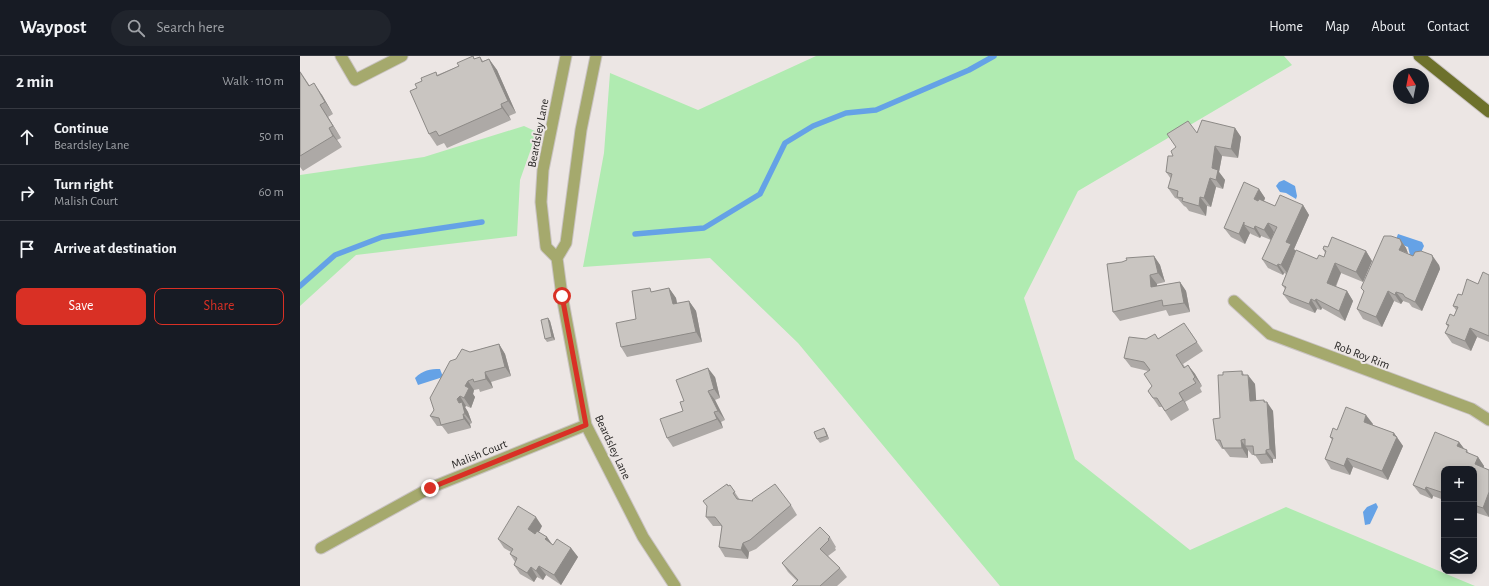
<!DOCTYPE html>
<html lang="en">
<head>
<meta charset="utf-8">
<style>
	body { margin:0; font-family:"Alegreya Sans",sans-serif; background:#20242c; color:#f1f3f6 }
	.controls { position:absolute; right:12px; bottom:12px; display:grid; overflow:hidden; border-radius:8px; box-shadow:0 2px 10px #0003 }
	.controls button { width:36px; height:36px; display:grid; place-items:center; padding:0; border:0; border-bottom:1px solid #363941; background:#171b24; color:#f1f3f6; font:20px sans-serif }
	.compass { position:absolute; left:1093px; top:12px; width:36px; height:36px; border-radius:50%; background:#171b24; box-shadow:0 2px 10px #0003; rotate:350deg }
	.stop { position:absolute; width:12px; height:12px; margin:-9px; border:3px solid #d93025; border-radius:50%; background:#fff }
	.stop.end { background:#d93025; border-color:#fff; box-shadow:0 1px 4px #0008 }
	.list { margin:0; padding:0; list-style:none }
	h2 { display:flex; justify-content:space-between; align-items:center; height:52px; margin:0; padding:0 16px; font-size:17px }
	h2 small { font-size:13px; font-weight:400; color:#9ea1a6 }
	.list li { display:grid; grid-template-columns:26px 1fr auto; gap:12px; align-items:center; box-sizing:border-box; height:56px; padding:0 16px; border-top:1px solid #363941 }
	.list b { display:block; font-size:15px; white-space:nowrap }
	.list p { margin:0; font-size:13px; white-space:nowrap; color:#9ea1a6 }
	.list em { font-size:13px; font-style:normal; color:#9ea1a6 }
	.actions { display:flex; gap:8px; padding:12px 16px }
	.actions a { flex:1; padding:9px 0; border:1px solid #d93025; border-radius:8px; text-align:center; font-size:14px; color:#d93025 }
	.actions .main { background:#d93025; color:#fff }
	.icon { flex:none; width:22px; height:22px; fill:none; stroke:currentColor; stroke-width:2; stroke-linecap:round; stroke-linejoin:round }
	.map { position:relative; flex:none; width:1189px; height:530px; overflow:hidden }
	header { display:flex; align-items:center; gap:24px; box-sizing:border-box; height:56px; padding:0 20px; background:#171b24; border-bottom:1px solid #363941 }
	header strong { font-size:19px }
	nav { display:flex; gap:22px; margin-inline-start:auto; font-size:14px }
	.search { width:280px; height:36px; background:#20242c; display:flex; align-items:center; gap:10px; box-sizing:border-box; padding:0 14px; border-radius:22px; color:#9ea1a6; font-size:15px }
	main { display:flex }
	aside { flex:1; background:#171b24 }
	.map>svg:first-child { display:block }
</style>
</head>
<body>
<header>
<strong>Waypost</strong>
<div class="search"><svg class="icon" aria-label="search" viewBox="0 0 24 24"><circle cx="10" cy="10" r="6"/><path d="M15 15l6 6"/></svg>Search here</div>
<nav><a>Home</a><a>Map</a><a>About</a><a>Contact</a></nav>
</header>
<main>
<aside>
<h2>2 min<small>Walk · 110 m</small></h2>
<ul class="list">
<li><svg class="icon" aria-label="ahead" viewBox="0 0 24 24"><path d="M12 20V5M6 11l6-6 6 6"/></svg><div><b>Continue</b><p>Beardsley Lane</p></div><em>50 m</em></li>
<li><svg class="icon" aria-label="right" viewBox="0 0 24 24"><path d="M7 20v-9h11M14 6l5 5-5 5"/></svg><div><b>Turn right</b><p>Malish Court</p></div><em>60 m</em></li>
<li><svg class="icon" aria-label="arrive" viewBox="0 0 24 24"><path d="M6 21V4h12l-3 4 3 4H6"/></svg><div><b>Arrive at destination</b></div></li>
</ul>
<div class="actions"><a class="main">Save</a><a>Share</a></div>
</aside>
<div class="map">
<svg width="1189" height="530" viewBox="0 0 1189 530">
	<rect width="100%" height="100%" fill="#ece6e4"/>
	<path fill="#b0ebb1" d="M516 0H984L992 9 778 135 724 242 775 403 890 494 986 451 1175 530H700L498 287 410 202 283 211 304 97 310 17 398 54Z
		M224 70 237 76 220 124 217 180 56 199 0 250V119L124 101Z"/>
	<path fill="#65a2e6" d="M984 124 995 130 997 140 996 143 986 137 980 136 976 130 979 126Z
		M1098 178 1122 186 1124 190 1118 203 1110 199 1108 191 1095 186Z
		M140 313 143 321 118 329 115 322C123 314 130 313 140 313Z
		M1076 447 1078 451 1070 468 1065 469 1063 456 1067 451Z"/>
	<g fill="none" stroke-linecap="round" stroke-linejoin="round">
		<path stroke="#65a2e6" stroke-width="5.5" d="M335 178 404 172 460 138 485 87 513 70 546 57 576 54 669 14 694 0
			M0 230 35 199 82 181 182 166"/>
		<defs>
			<path id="minor" d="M41 0 55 24 102 0
				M266 0 243 114 241 146 246 191 257 202 266 187 281 74 296 0
				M257 202 262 240 286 369 343 481 375 530
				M934 245 970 278 1172 353 1189 364
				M21 492 130 432 286 369"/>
			<path id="primary" d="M1119 0 1189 56"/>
		</defs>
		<use href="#minor" stroke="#c9c3c2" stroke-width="13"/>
		<use href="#primary" stroke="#c9c3c2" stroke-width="13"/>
		<use href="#minor" stroke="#a5a96d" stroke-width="11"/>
		<use href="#primary" stroke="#6d712c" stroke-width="11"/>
	</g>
	<path fill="#ada9a6" d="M173 0 175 3 180 1 183 5 189 3 197 14 216 57 209 60 211 64 147 92 144 87 137 90 129 78 117 32 122 25 159 10Z
		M0 15 10 30 22 39 33 58 28 61 41 82 37 84 42 91 3 115 0 111Z
		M935 72 941 81 938 102 922 100 919 116 925 124 923 133 916 131 911 151 907 150 906 160 889 155 886 151 884 150 878 143 875 142 868 132 871 123 866 116 873 100 897 77Z
		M959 133 965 142 964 145 975 150 1003 149 1009 159 994 193 996 195 1017 203 1024 201 1025 197 1023 193 1028 191 1066 195 1072 205 1063 226 1041 217 1036 231 1047 235 1053 245 1045 265 1022 252 1021 254 1017 253 1015 257 990 247 983 238 985 233 982 229 986 218 984 217 983 219 968 212 962 203 975 176 971 184 961 180 960 182 951 178 950 177 945 188 931 181 924 172Z
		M1100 183 1106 192 1108 198 1139 209 1140 213 1122 255 1112 251 1109 247 1103 245 1101 248 1094 245 1082 271 1063 263 1057 253 1064 236 1061 232Z
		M854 200 860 209 865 226 857 228V230L880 226 886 235 890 256 869 260 866 254 820 265 813 256Z
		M1189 219V286L1177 281 1171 295 1152 287 1145 277 1148 271 1146 268 1154 260 1156 254 1153 250 1162 239 1178 228Z
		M369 232 376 242 377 248 389 245 396 255 402 286 327 301 321 291 336 263 353 236Z
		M248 262 250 265 255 284 247 286 245 283Z
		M891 277 903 295 883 308 885 311 888 309 895 318 902 330 900 332 902 336 885 346 889 354 871 365 862 351H859L848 335 852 330 848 315 831 311 824 302 846 283H858Z
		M199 288 205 298 211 320 191 326 193 332 180 336 179 333 174 334 173 338 175 341 171 352 166 350 165 351 168 356 172 367 170 368 171 372 148 378 142 370H137L130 360 134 354 156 303 170 296Z
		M942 315 944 319 955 328 956 345 965 346 973 355 976 403H973V407L961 408 955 399H952L948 394V402L930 401 924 393H922L916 384 920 362 923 319Z
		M415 321 420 342 415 344 425 364 421 366 423 372 373 391 367 382 383 355 384 345Z
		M1073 368 1072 369 1094 377 1103 390 1088 424 1053 411 1050 419 1031 413 1025 403 1032 384 1030 381 1037 374Z
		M526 375 529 383 520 387 517 383Z
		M1159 386 1164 393 1167 394 1169 398 1178 401 1184 410V412L1189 414V461L1174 456V457V413H1144V444L1133 440 1132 443 1120 438 1113 429Z
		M430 429 440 444 491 449 497 459 456 493 449 496 448 503 425 501 419 491 422 471 421 470H413L406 461 428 430Z
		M242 470 239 476 247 481 252 488 253 489 271 492 278 501 261 529 246 519 243 524 237 521 234 526 220 518 214 509 215 506 210 498 211 496 204 492 198 483Z
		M530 481 536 491 535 492 536 494 528 500 540 512 547 521 537 530H492L497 525 488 516 482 507Z"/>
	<path fill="#8d8a87" d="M189 3 197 14 216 57 208 45Z
		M14 27 22 39 33 58 25 46Z
		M201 48 209 60 211 64 202 52Z
		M20 49 28 61 41 82 33 70Z
		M29 72 37 84 42 91 33 80Z
		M935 72 941 81 938 102 931 93Z
		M915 90 922 100 919 116 925 124 923 133 916 124 912 112Z
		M910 122 916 131 911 151 904 142Z
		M959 133 965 142 961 153 954 143Z
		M900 141 907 150 906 160 899 150Z
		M1003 149 1009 159 994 193 997 197 988 218 981 209 986 186Z
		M944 166V169L950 177 945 188 939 178Z
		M968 167 974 176 971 184 964 174Z
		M955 170 961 180 960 182 954 173Z
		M1100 183 1106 192 1108 197 1099 194Z
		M1066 195 1072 205 1063 226 1056 216Z
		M1132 199 1139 209 1140 213 1122 255 1115 246Z
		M854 200 860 209 865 226 858 217Z
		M1035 207 1041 217 1033 236 1027 227Z
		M978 208 984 217 983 219 977 210Z
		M850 219 857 228 858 240 851 231Z
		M880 226 886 235 890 256 884 247Z
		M369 232 376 242 379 258 373 248Z
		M1047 235 1053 245 1045 265 1039 255Z
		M1088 235 1094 245 1082 271 1076 261Z
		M1096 236 1103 245 1101 248 1095 239Z
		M1011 243 1017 253 1015 257 1009 248Z
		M1016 243 1022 252 1021 254 1015 245Z
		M389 245 396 255 402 286 396 276Z
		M248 262 250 265 255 284 252 281Z
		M1170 272 1177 281 1171 295 1165 285Z
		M199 288 205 298 211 320 205 311Z
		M888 309 895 318 902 330 895 321Z
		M408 312 415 321 420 342 414 333Z
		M185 316 191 326 193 332 186 323Z
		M948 319 955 328 957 355 950 345Z
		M168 325 174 334 173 338 175 341 171 352 164 342 165 330Z
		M408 335 415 344 425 364 418 355Z
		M879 337 885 346 889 354 883 344Z
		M160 340 166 350 165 351 168 356 172 367 165 358 159 347 157 343Z
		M964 344 967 349V346L973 355 976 403 970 393Z
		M414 356 421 366 423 372 417 363Z
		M163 358 170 368 171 372 164 363Z
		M1066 359 1073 368 1070 375 1064 366Z
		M524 372 526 375 529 383 527 380Z
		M1094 377 1103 390 1088 424 1082 415Z
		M941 384 948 394V402L942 392Z
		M1159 386 1166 395 1157 390Z
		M966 394 973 403V407L966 398Z
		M1178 401 1184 410 1182 417 1175 408Z
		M1047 402 1053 411 1050 419 1044 410Z
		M1126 431 1133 440 1132 443 1125 434Z
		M1189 436V461L1183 452Z
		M236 461 242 470 235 483 228 473Z
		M247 481 253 490 245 483Z
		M443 487 449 496 448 503 441 494Z
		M271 492 278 501 261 529 254 519Z
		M239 510 246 519 243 524 236 515Z
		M231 511 237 521 234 526 227 517Z"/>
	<path fill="#c9c5c1" stroke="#8d8a87" d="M173 0 174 3 180 1 182 6 189 3 208 45 201 48 202 52 139 80 136 75 129 78 110 35 117 32 115 28 122 25 121 22 136 16 137 20 159 10 157 7Z
		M0 16 9 30 14 27 25 46 20 49 33 70 29 72 33 80 0 100Z
		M902 64 935 72 931 93 915 90 912 112 918 114 916 124 910 122 904 142 900 141 899 150 882 145 883 142 877 141 878 135 868 132 872 118 866 116 868 100H873L871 95 876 91 867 78 888 65 897 77Z
		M944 126 959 133 954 143 958 145 959 143 975 150 980 139 1003 149 986 186 991 188 981 209 978 208 977 210 962 203 977 171 968 167 964 174 955 170 954 173 944 169V166L939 178 924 172Z
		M1084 180H1091L1100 183 1102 188 1099 194 1113 200 1115 196 1121 195 1132 199 1133 203 1115 246 1105 241 1103 238 1096 236 1095 239 1088 235 1076 261 1057 253 1064 235 1061 232Z
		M1032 181 1066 195 1056 216 1035 207 1027 227 1047 235 1039 255 1016 243 1015 245 1011 243 1009 248 983 238 986 231 982 229 996 194 1017 203 1019 199 1024 201 1026 195 1023 193 1024 190 1028 191Z
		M854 200 858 217 850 219 851 231 880 226 884 247 863 250 862 244 813 256 807 208 822 206 827 204 826 202Z
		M1183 216 1189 219V280L1170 272 1165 285 1145 277 1149 269 1146 268 1150 258 1154 260 1158 251 1153 250 1158 238 1162 239 1167 223 1178 228Z
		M350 232 351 236 369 232 373 248 389 245 396 276 321 291 316 267 336 263 332 235Z
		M248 262 252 281 245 283 241 264Z
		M884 267 897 286 876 299 884 312 888 309 895 321 893 323 896 327 879 337 883 344 865 355 857 342H853L848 335 852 330 844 318 850 314 844 306 824 302 829 281 846 283 855 278 858 283Z
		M199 288 205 311 185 316 186 323 174 326 173 323 168 325 165 330 169 332 164 342 160 340 157 343 159 347 162 346 165 358H163L164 363 141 369 139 362 130 360 134 354 130 342 150 305 156 303 162 293 170 296Z
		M408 312 414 333 408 335 418 355 414 356 417 363 367 382 360 363 383 355 380 346 384 345 376 324Z
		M942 315V319H948L950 345 964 344V346H967L970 393 966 394V398L954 399 953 390H945V383L941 384 942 392H923L920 384H916L913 363 920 362 918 319H923V316Z
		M1046 351 1066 359 1064 366 1094 377 1093 379 1097 381 1082 415 1047 402 1044 410 1025 403 1033 382 1030 381 1033 372 1037 374Z
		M524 372 527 380 517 383 514 376Z
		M1135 376 1159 386 1157 390 1167 394 1166 396 1178 401 1175 408 1189 414V436L1183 452 1174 449V413H1144V437L1126 431 1125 434 1113 429Z
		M427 428 428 430 430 429 435 436 433 437 437 443 453 445 452 444 475 428 491 449 450 484 443 487 441 494 419 491 422 470 415 461H406L407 450 403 445Z
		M218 450 236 461 228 473 235 478 237 475 247 481 245 483 253 489 257 483 271 492 254 519 239 510 236 515 231 511 227 517 214 509 217 502 210 498 213 493 198 483Z
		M520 471 530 481 528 483 529 484 520 493 540 512 520 530H492L498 524 482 507Z"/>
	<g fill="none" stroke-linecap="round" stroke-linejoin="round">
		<path stroke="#d93025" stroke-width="5" d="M130 432 286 369 262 240"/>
	</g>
	<g text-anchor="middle" stroke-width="4" stroke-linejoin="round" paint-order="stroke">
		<g font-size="12" fill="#282625" stroke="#ece6e4">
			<text transform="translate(238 77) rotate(-79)" y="4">Beardsley Lane</text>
			<text transform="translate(1062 299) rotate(21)" y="4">Rob Roy Rim</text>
			<text transform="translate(313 391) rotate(65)" y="4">Beardsley Lane</text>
			<text transform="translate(179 398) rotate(-22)" y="4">Malish Court</text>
		</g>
	</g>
</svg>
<div class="controls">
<button>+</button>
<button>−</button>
<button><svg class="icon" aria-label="layers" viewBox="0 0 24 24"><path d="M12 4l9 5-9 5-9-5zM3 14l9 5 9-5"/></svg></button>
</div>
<svg class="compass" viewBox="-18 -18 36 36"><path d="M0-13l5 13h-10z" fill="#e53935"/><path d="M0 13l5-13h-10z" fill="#9ea1a6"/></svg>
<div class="stop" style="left:262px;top:240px"></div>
<div class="stop end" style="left:130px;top:432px"></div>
</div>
</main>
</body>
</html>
